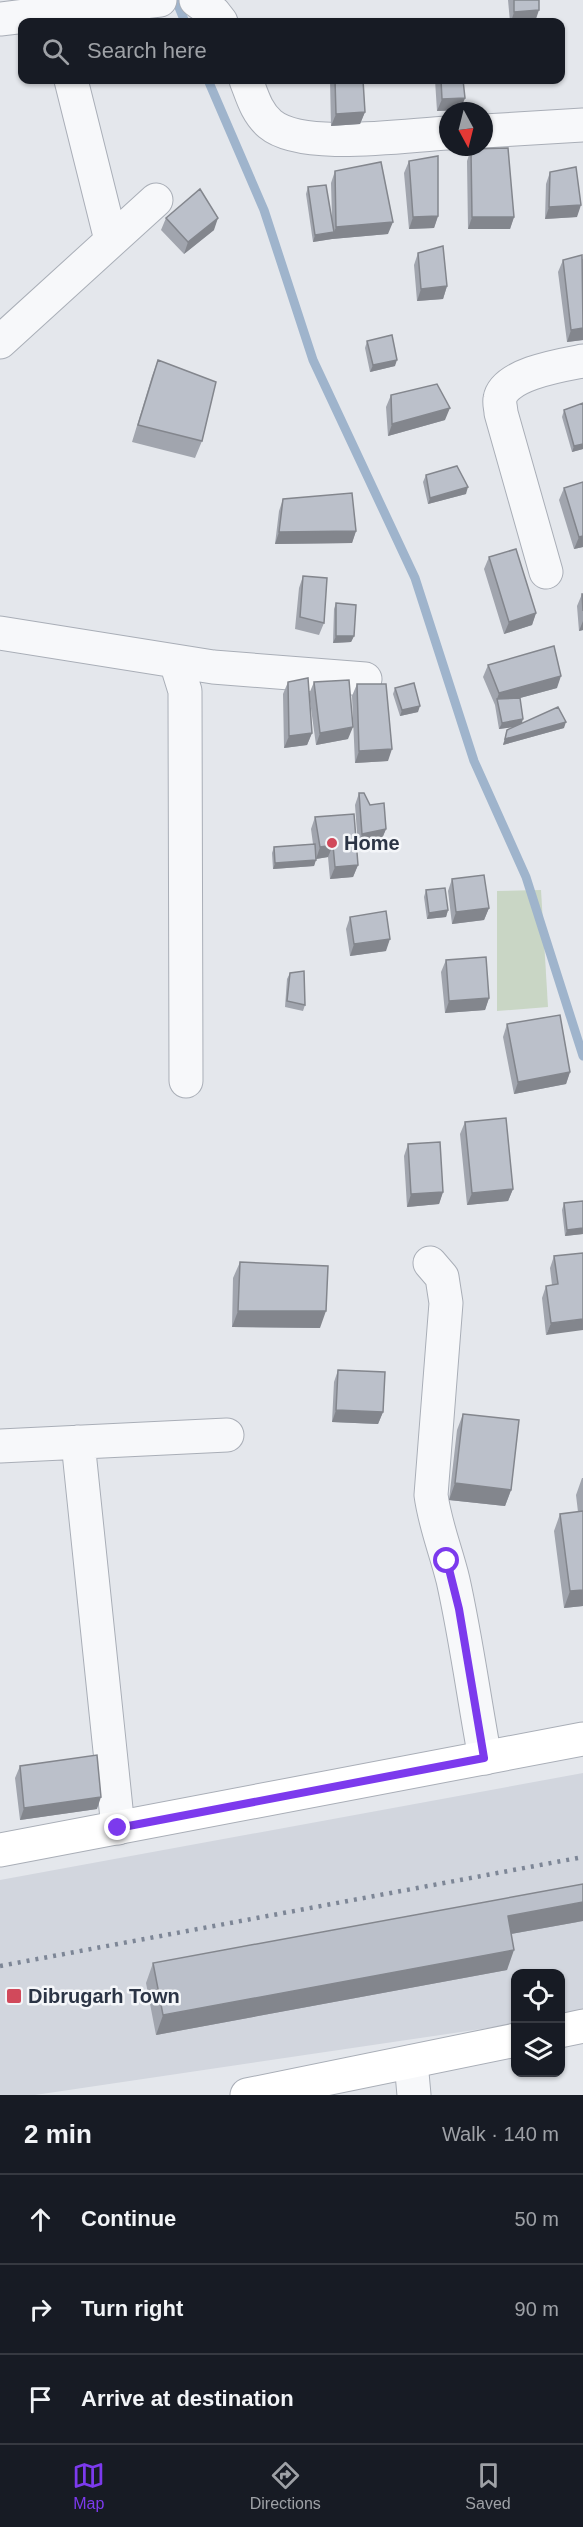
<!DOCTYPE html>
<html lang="en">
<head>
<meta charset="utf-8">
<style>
	body { margin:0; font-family:Helvetica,sans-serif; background:#20242c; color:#f1f3f6 }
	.controls { position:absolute; right:18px; bottom:18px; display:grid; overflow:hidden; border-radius:12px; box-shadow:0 2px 4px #0004 }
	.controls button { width:54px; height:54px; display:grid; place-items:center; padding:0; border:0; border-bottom:2px solid #363941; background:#171b24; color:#f1f3f6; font:30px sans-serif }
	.compass { position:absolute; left:439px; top:102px; width:54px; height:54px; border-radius:50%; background:#171b24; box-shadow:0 2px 4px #0004; rotate:173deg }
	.stop { position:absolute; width:18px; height:18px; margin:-14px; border:4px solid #7c3aed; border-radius:50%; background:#fff }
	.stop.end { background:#7c3aed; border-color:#fff; box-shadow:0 2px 6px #0008 }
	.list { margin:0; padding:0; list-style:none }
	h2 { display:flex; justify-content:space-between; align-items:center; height:78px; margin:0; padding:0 24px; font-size:26px }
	h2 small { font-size:20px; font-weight:400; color:#9ea1a6 }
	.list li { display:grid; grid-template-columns:39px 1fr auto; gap:18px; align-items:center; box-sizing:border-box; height:90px; padding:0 24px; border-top:2px solid #363941 }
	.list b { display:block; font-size:22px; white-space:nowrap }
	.list em { font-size:20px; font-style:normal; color:#9ea1a6 }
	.icon { flex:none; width:33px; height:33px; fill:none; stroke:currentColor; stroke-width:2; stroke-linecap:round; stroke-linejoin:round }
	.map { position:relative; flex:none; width:583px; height:2095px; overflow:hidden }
	.search { position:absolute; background:#171b24; box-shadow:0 2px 4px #0004; left:18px; right:18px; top:18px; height:66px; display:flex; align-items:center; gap:15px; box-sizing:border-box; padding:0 21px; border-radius:12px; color:#9ea1a6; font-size:22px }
	.sheet { height:348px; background:#171b24 }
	nav { display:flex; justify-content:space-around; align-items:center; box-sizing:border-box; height:84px; border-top:2px solid #363941; background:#171b24; font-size:16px; color:#9ea1a6 }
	nav a { display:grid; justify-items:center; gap:3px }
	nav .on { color:#7c3aed }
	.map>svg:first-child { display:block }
</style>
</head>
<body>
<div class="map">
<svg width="583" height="2095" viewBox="0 0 583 2095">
	<rect width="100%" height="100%" fill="#e4e7ec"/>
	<path fill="#d2d6de" d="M583 1773V2015L561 2018 560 1974H516L515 2024 35 2095H0V1880Z"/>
	<path fill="#c9d6c5" d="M541 890 548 1007 497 1011V891Z"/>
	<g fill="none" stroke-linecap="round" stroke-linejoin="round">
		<path stroke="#9fb4cc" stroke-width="9" d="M176 0 185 22
			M208 80 264 210 313 360 415 578 474 761 526 877 583 1056"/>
		<defs>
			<path id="street" d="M196 0 214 13 221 22
				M0 19 160 0
				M71 80 111 240
				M246 80C252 95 256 112 270 124 302 151 406 135 448 133
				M484 131 583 125
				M0 342 156 200
				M546 572 501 413C501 409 499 403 500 399 504 374 562 365 583 361
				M0 633 213 667 365 679
				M176 662 185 691 186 1081
				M430 1263 442 1277 446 1303 431 1495C435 1525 446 1551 453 1580 466 1638 474 1699 485 1758
				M78 1442 118 1828
				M0 1446 227 1435
				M411 2062 414 2095"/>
			<path id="secondary" d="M0 1850 583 1739
				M560 2031 583 2026
				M247 2095 516 2040"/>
		</defs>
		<use href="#street" stroke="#a9aeb7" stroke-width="35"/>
		<use href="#secondary" stroke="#a9aeb7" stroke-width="35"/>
		<use href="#street" stroke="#f7f8fa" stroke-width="33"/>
		<use href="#secondary" stroke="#fff" stroke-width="33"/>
		<path stroke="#7d8696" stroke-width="4.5" stroke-dasharray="3 6" stroke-linecap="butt" d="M0 1966 583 1857"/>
	</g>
	<path fill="#a1a5ae" d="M508 0H539L535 22H510Z
		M330 80H363L365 112 360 124 331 126Z
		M435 80H463L465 98 460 110 437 111Z
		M471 149 514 217 510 229H468L467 161Z
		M409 161 438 216 434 228 409 229 404 173Z
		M335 171 388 234 332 239 313 242 306 194 308 187 332 217 331 183Z
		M550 172 577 217 545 219 546 184Z
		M166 218 214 230 184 254 161 230Z
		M418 253 447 286 443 299 417 301 414 265Z
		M583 259V340L567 342 558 272 563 260Z
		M367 341 395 366 370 372 365 348Z
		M158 360 202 441 195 458 132 442 152 376Z
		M391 395 445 420 388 436 386 407Z
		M564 410 583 449 572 452 562 417Z
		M426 475 466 494 428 504 423 482Z
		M583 482V547L574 549 559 500 564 488Z
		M283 499 356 531 352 543 275 544 279 511Z
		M489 557 536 613 532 625 504 634 484 569Z
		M303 576 324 623 319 635 295 629 299 588Z
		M582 594H583V630L579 631 577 606Z
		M336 603 354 636 351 642 333 643 334 609Z
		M488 665 557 688 520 698 522 723 564 728 503 745 507 730 513 727 499 729 495 705 483 677Z
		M288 682 312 733 307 745 284 748 283 694Z
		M314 682 348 739 316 745 309 694Z
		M357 684 388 761 355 763 352 696Z
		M395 688 418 712 400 716 393 694Z
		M359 793 370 805 386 829 381 841 358 846 355 805Z
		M315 817 358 865 353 877 330 879 328 857 316 859 314 866 273 869 272 853 274 847 313 844 311 829Z
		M452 879 489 908 484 920 452 924 448 891Z
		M426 890 448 910 446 917 427 919 424 897Z
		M350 917 386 951 350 956 346 929Z
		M446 960 489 998 485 1010 445 1013 441 972Z
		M290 973 305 1005 303 1011 285 1007 287 979Z
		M507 1024 570 1072 566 1084 514 1094 503 1037Z
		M465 1122 513 1189 508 1201 467 1205 460 1134Z
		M408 1144 443 1192 439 1204 407 1207 404 1156Z
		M583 1201V1234L565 1236 562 1210 564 1203Z
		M583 1253 546 1335 542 1298 546 1286 552 1285 550 1268 554 1256Z
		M240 1262 320 1328 232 1327 233 1278Z
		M338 1370 383 1412 378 1424 332 1422 334 1382Z
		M463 1414 511 1490 505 1506 449 1500 457 1430Z
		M582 1478H583V1606L564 1608 554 1531 560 1514 578 1512 576 1495Z
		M20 1766 97 1809 20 1820 15 1778Z
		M583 1921 511 1934 507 1970 156 2035 146 1983 153 1963Z"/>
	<path fill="#83868d" d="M539 10 535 22H511L514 12Z
		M465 98 460 110 437 111 442 99Z
		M365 112 360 124 331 126 336 114Z
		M581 205 577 217 545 219 549 207Z
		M438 216 434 228 409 229 413 217Z
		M472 217H514L510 229H468Z
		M218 218 214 230 184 254 188 242Z
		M393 222 388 234 332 239 313 242 315 235 334 232 336 227Z
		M447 286 443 299 417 301 421 289Z
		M583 328V340L567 342 571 330Z
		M397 360 395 366 370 372 373 365Z
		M450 408 445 420 388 436 392 424Z
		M583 444V449L572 452 574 446Z
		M468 487 466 494 428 504 430 498Z
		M356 531 352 543 275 544 279 532Z
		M583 536V547L574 549 579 537Z
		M536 613 532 625 504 634 509 622Z
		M583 621V630L579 631Z
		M336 636H354L351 642 333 643Z
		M561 676 557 688 498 704 497 699 499 693Z
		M420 706 418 712 400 716 402 710Z
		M523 719 521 726 499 729 502 723Z
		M566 722 564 728 503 745 505 739Z
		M353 727 348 739 316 745 320 733Z
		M312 733 307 745 284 748 289 736Z
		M392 749 388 761 355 763 359 751Z
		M386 829 381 841 358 846 362 834Z
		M333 845 328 857 316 859 320 847Z
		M316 860 314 866 273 869 275 863Z
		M358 865 353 877 330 879 335 867Z
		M489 908 484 920 452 924 456 912Z
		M448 910 446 917 427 919 429 913Z
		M390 939 386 951 350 956 354 944Z
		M489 998 485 1010 445 1013 449 1001Z
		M570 1072 566 1084 514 1094 518 1082Z
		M513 1189 508 1201 467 1205 472 1193Z
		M443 1192 439 1204 407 1207 411 1194Z
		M583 1228V1234L565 1236 567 1230Z
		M238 1311H326L320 1328 232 1327Z
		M583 1319V1330L546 1335 551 1323Z
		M336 1410 383 1412 378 1424 332 1422Z
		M455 1483 511 1490 505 1506 449 1500Z
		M583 1590V1606L564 1608 570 1591Z
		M101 1797 97 1809 20 1820 24 1808Z
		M583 1902V1921L500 1936 508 1916Z
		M514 1950 507 1970 156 2035 163 2015Z"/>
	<path fill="#bbc0ca" stroke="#83868d" stroke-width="1.5" d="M514 0H539V10L514 12Z
		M335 80H363L365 112 336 114Z
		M441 80H463L465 98 442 99Z
		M508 148 514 217H472L471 149Z
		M438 156V216L413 217 409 161Z
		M381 162 393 222 336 227 335 171Z
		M576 167 581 205 549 207 550 172Z
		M326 185 334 232 315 235 308 187Z
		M200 189 218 218 188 242 166 218Z
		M443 246 447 286 421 289 418 253Z
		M582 255 583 328 571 330 563 260Z
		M392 335 397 360 373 365 367 341Z
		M158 360 216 382 202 441 138 425Z
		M437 384 450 408 392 424 391 395Z
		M583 403V444L574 446 564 410Z
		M457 466 468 487 430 498 426 475Z
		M583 482V536L579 537 564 488Z
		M352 493 356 531 279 532 283 499Z
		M516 549 536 613 509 622 489 557Z
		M303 576 327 578 324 623 300 617Z
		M582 594H583V611Z
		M336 603 356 605 354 636H336Z
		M554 646 561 676 499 693 488 665Z
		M308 678 312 733 289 736 288 682Z
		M349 680 353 727 320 733 314 682Z
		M414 683 420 706 402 710 395 688Z
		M357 684H386L392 749 359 751Z
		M520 698 523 719 502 723 497 699Z
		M558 707 566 722 505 739 507 730Z
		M359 793H364L370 805 384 803 386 829 362 834Z
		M354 814 358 865 335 867 333 845 320 847 315 817Z
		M315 844 316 860 275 863 274 847Z
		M484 875 489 908 456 912 452 879Z
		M445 888 448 910 429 913 426 890Z
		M386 911 390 939 354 944 350 917Z
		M486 957 489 998 449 1001 446 960Z
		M304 971 305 1005 287 1001 290 973Z
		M560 1015 570 1072 518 1082 507 1024Z
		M506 1118 513 1189 472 1193 465 1122Z
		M440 1142 443 1192 411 1194 408 1144Z
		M583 1201V1228L567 1230 564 1203Z
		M583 1253V1319L551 1323 546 1286 558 1284 554 1256Z
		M240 1262 328 1266 326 1311H238Z
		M338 1370 385 1372 383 1412 336 1410Z
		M463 1414 519 1420 511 1490 455 1483Z
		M583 1511V1590L570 1591 560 1514Z
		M97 1755 101 1797 24 1808 20 1766Z
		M583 1884V1902L508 1916 514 1950 163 2015 153 1963Z"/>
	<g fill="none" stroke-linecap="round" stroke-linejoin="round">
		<path stroke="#7c3aed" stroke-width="8" d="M118 1828 484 1758 459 1609 447 1561"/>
	</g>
	<g fill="#d1495b" stroke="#f4f6f9" stroke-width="2">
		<circle cx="332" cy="843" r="6"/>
		<rect x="6" y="1988" width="16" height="16" rx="3"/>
	</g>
	<g text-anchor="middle" stroke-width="5" stroke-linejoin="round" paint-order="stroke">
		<g font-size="20" font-weight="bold" fill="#2b3445" stroke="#f4f6f9" text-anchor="start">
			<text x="344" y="850">Home</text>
			<text x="28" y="2003">Dibrugarh Town</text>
		</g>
	</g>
</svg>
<div class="controls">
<button><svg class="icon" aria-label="locate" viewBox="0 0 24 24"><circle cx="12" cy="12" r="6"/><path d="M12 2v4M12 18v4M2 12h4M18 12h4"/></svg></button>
<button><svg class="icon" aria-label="layers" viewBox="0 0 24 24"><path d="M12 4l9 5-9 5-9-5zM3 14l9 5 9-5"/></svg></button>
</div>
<svg class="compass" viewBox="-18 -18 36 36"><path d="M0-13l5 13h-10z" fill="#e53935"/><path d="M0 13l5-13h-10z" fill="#9ea1a6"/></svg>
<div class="stop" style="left:447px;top:1561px"></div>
<div class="stop end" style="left:118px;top:1828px"></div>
<div class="search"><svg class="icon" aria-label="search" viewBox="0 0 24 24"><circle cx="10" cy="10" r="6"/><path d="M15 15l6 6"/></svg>Search here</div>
</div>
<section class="sheet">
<h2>2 min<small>Walk · 140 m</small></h2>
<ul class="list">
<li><svg class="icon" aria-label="ahead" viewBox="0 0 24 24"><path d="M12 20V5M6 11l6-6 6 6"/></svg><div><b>Continue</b></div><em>50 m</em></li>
<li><svg class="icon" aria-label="right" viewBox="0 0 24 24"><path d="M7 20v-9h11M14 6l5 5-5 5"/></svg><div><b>Turn right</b></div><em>90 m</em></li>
<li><svg class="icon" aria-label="arrive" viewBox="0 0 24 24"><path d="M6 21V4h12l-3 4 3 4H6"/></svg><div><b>Arrive at destination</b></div></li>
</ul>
</section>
<nav>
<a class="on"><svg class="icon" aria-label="map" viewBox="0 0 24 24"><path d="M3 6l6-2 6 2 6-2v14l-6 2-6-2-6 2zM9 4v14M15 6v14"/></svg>Map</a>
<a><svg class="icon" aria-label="directions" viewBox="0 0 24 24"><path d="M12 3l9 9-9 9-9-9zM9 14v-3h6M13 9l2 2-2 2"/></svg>Directions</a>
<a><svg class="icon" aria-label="saved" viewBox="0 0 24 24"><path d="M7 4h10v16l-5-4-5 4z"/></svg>Saved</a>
</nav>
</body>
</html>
